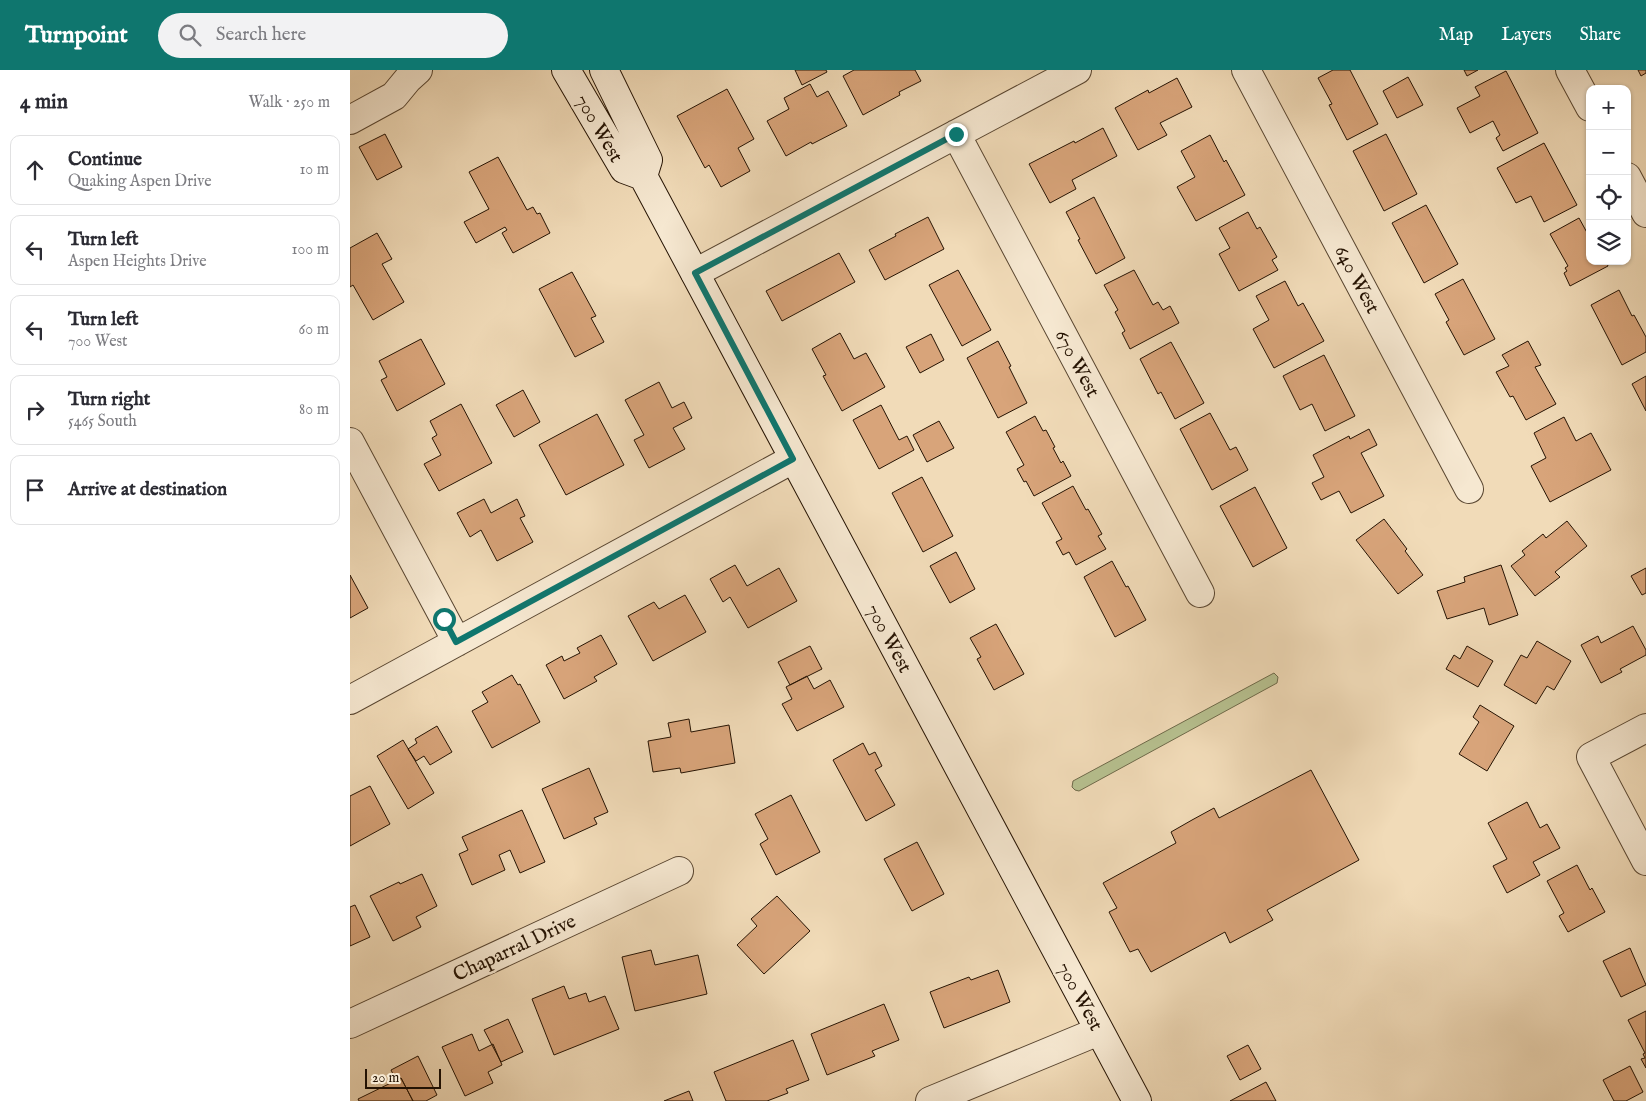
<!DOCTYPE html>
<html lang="en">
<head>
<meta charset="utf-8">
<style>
	body { margin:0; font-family:"IM FELL English",serif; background:#f2f2f3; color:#2b2b33 }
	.controls { position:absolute; right:15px; top:15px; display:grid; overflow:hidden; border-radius:10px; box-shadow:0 1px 4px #0004 }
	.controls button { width:45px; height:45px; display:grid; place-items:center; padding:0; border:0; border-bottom:1px solid #e1e1e2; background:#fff; color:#2b2b33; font:25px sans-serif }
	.scale { position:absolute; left:15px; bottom:12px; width:76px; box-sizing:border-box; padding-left:5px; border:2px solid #251303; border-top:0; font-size:14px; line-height:18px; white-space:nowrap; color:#251303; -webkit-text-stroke:4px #f6e8d1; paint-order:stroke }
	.stop { position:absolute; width:15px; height:15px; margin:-11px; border:4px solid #0f766e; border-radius:50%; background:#fff }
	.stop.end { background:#0f766e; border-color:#fff; box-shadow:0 1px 5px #0008 }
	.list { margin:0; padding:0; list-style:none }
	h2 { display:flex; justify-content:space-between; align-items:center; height:65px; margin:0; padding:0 20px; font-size:21px }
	h2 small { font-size:16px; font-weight:400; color:#7c7c81 }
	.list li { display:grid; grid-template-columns:32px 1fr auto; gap:15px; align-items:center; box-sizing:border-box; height:70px; margin:0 10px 10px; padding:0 10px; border:1px solid #e1e1e2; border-radius:10px }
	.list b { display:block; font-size:19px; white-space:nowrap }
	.list p { margin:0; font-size:16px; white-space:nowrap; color:#7c7c81 }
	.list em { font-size:16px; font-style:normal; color:#7c7c81 }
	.icon { flex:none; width:28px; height:28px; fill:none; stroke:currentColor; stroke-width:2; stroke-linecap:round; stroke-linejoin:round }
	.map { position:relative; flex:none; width:1296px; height:1031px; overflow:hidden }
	header { display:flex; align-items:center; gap:30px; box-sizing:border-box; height:70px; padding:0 25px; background:#0f766e; color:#fff }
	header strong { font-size:24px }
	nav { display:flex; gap:28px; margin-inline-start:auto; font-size:18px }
	.search { width:350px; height:45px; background:#f2f2f3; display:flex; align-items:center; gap:12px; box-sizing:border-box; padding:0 18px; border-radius:28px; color:#7c7c81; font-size:19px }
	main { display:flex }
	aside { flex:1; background:#fff }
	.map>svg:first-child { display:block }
</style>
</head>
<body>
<header>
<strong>Turnpoint</strong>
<div class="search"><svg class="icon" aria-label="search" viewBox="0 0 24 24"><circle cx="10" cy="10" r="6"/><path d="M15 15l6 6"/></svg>Search here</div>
<nav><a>Map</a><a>Layers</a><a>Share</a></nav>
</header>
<main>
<aside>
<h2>4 min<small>Walk · 250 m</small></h2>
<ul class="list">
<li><svg class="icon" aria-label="ahead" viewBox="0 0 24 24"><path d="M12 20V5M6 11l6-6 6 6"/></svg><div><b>Continue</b><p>Quaking Aspen Drive</p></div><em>10 m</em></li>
<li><svg class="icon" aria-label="left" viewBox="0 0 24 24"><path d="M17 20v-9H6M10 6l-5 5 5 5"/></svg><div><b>Turn left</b><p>Aspen Heights Drive</p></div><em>100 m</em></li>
<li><svg class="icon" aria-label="left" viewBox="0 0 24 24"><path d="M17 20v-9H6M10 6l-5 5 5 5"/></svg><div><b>Turn left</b><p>700 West</p></div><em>60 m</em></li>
<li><svg class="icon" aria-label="right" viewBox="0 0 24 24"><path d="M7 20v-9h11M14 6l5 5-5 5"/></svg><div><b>Turn right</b><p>5465 South</p></div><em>80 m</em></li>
<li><svg class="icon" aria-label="arrive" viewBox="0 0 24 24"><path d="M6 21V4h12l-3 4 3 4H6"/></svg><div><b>Arrive at destination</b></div></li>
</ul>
</aside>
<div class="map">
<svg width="1296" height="1031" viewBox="0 0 1296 1031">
	<rect width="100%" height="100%" fill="#f1dbb8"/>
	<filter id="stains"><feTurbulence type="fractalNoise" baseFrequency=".004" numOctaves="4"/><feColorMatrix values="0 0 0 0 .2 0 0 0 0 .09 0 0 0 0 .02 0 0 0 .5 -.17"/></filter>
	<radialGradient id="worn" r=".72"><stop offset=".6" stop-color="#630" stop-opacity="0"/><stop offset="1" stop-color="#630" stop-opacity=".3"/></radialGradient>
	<path fill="#b7c190" stroke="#6e6a4a" d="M924 603 928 607 927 613 729 721 725 720 722 717 723 711Z"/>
	<path fill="#d8a47a" stroke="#251303" d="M445 0H476L477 2 452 15Z
		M504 0H565L571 11 549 22 550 25 513 45 493 6Z
		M983 0H1000L1028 54 997 70 979 35 982 34 968 8Z
		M1114 0H1128L1117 6Z
		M1288 0H1296V3L1291 6Z
		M1156 1 1188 63 1153 81 1146 68 1150 65 1143 51 1120 63 1107 38 1130 26 1125 17Z
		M1058 7 1073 35 1047 48 1033 21Z
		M827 8 842 37 810 53 817 65 788 80 765 38 798 20 799 23Z
		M460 14 467 27 478 21 497 56 462 74 461 72 436 86 417 51 439 39 434 28Z
		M377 19 404 69 388 78 400 101 371 117 359 95 355 98 327 46Z
		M753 58 767 86 722 110 726 119 700 133 679 94 724 71 725 73Z
		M35 64 52 97 27 110 9 77Z
		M1036 64 1067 124 1034 141 1003 81Z
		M860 65 874 92 876 90 895 125 846 151 827 117 845 107 831 81Z
		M1194 73 1227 135 1194 152 1181 126 1166 133 1147 98Z
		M148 87 177 140 183 137 187 144 190 143 200 163 163 183 152 163 157 160 155 157 126 173 114 152 139 139 119 102Z
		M744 127 775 188 746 204 728 170 730 169 716 142Z
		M1076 135 1108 194 1074 213 1042 153Z
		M898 142 907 159 910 157 927 187 922 190 928 200 889 221 869 184 880 178 869 158Z
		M578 147 594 179 535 210 519 180 546 166 545 164Z
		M1229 148 1240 168V191H1256L1258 196 1220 216 1214 203 1217 201 1215 198 1218 196 1200 164Z
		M27 163 42 189 32 194 54 232 23 250 3 215 0 217V178Z
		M489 183 505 212 432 251 416 221Z
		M608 200 641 260 612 276 579 215Z
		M784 200 803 235 808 232 813 240 820 236 829 253 780 279 772 263 775 261 765 242 768 240 754 215Z
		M222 202 246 246 241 248 254 272 225 287 189 219Z
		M1113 209 1145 269 1114 285 1096 252 1099 250 1085 224Z
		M935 211 948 236 953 233 974 271 924 298 903 259 919 250 906 226Z
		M1269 220 1282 246 1284 245 1296 267V282L1272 295 1241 235Z
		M490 263 504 289 516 283 535 317 492 341 473 306 476 305 462 279Z
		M581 264 594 290 570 303 556 277Z
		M71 269 95 314 47 341 31 310 37 307 29 291Z
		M648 271 661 296 659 297 677 333 648 348 617 288Z
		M1178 271 1191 295 1185 297 1206 334 1176 350 1163 326 1160 327 1146 302 1159 296 1152 285Z
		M821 272 854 333 825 349 811 322 808 324 790 289Z
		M974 285 1005 346 975 361 962 334 950 340 933 306Z
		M1296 306V341L1282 314Z
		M309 312 322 338 334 332 342 348 323 358 335 379 299 398 284 370 294 365 275 330Z
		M173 320 190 352 164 367 146 335Z
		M111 334 142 393 89 421 74 394 91 385 82 368 87 365 80 351Z
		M531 335 549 370 557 366 564 380 529 399 503 350Z
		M860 343 880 380 886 377 898 400 862 420 830 359Z
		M247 344 274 395 216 425 189 375Z
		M685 346 693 361 696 360 705 377 703 378 711 393 713 391 721 406 684 426 676 411 674 412 667 399 674 395 656 362Z
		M1214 347 1226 371 1241 363 1261 400 1200 432 1181 396 1196 388 1184 363Z
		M589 351 604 378 577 392 563 365Z
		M1019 359 1027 375 1011 383 1034 426 1001 443 989 421 971 430 962 413 974 407 963 385 999 366 1000 369Z
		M572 407 603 466 573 482 542 423Z
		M723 416 736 440 738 439 752 464 748 466 756 479 726 495 719 482 713 485 706 472 712 469 692 433Z
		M905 417 937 478 903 497 870 436Z
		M134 429 141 443 167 429 175 446 170 448 183 472 147 491 131 460 120 467 107 443Z
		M1034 449 1057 479 1055 481 1073 505 1048 524 1006 470Z
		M1217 451 1237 476 1205 502 1210 507 1185 526 1161 496 1175 485 1172 481 1193 464 1196 468Z
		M606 482 625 519 600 533 580 496Z
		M762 491 776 517 778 516 796 550 765 567 734 507Z
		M385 495 397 516 429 498 447 531 398 558 380 527 373 532 360 509Z
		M1151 495 1168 545 1139 555 1134 538 1097 549 1087 521 1115 512 1114 507Z
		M1296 498V523L1292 525 1281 506Z
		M0 505 18 538 0 548Z
		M335 525 356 562 303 591 278 546 304 532 309 539Z
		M646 554 674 604 644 620 627 589 631 587 620 568Z
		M1283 556 1296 580V585L1270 599 1272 602 1251 613 1231 575 1248 566 1251 573Z
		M251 565 267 594 244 607 247 611 214 629 196 595 212 586 214 591 230 583 227 578Z
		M1187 571 1221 591 1204 620 1197 616 1186 634 1154 615 1171 585 1177 588Z
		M460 576 472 599 440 615 428 592Z
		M1117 576 1143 591 1128 617 1096 599 1104 585 1110 589Z
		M162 605 168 615 170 614 190 652 142 678 122 641 138 632 132 622Z
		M457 606 464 619 480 610 494 637 447 661 432 634 442 629 436 617Z
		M1130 635 1164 656 1137 701 1109 684 1129 652 1123 647Z
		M339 649 341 662 379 655 385 693 331 703 330 698 303 702 298 671 321 667 318 653Z
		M87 656 102 682 80 695 74 686 66 691 58 679 67 673 65 669Z
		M53 670 84 723 58 739 27 686Z
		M513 673 519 685 525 682 532 696 525 700 545 735 516 751 483 690Z
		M239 698 258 742 244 748 247 754 214 769 192 719Z
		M961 700 1009 790 917 840 923 850 880 873 875 862 801 902 788 879 780 882 759 842 767 838 753 813 826 773 821 762 842 750 864 738 869 748Z
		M20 716 40 754 0 776V726Z
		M441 725 470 782 426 805 410 774 418 769 405 744Z
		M1177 732 1190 758 1197 754 1210 778 1183 792 1190 805 1157 823 1143 796 1157 789 1138 753Z
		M172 740 195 792 170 803 160 780 149 785 155 800 122 815 109 784 118 780 112 767Z
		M567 772 594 824 562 841 534 789Z
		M1227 795 1240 820 1242 818 1255 842 1218 862 1209 846 1214 843 1197 811Z
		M72 804 87 836 66 847 71 857 43 871 20 826 49 812 50 814Z
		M427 826 460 861 414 904 387 875 407 856 401 849Z
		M5 835 20 867 0 876V837Z
		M1280 878 1296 915 1271 927 1253 891Z
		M301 880 305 895 348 885 357 924 285 941 272 887Z
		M648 900 660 932 594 958 580 922 619 907 621 910Z
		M214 916 219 929 236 923 239 932 255 926 269 959 204 985 182 929Z
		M534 934 549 970 522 981 525 986 477 1005 461 964Z
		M1296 941V998L1291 989 1295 988 1293 984 1295 983 1278 950Z
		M158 949 173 982 151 992 134 960Z
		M122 964 129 981 143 974 152 995 138 1002 143 1013 115 1026 92 977Z
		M443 970 459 1010 436 1019 438 1023 417 1031H376L364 1002Z
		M898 975 911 999 890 1010 877 986Z
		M68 986 87 1025 76 1031H63L51 1008 46 1010 41 1000Z
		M1280 996 1293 1022 1276 1031H1264L1253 1010Z
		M51 1008 63 1031H9L8 1029Z
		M916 1012 926 1031H880Z
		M339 1021 343 1031H314Z"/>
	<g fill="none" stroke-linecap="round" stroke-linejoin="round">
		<defs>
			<path id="minor" d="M896 0 1119 419
				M1220 0 1240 37
				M0 50 44 26 58 9 68 0
				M606 64 850 523
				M1277 107 1296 143
				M345 203 727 0
				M0 372 107 572
				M0 630 443 389
				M1296 658 1241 687 1296 791
				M0 954 329 801
				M580 1031 749 961"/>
			<path id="secondary" d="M216 0 274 99 293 106 787 1031
				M254 0 298 90 293 106"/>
		</defs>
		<use href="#minor" stroke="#584530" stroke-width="30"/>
		<use href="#secondary" stroke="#251303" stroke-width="30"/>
		<use href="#minor" stroke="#f6e8d1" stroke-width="28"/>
		<use href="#secondary" stroke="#f6e8d1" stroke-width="28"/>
	</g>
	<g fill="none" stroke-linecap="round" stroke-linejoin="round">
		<path stroke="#0f766e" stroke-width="6" d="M94 549 106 572 443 389 345 203 606 64"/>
	</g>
	<g text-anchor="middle" stroke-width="5" stroke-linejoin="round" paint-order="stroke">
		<g font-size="20" fill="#251303" stroke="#f6e8d1">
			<text transform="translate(250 58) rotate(60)" y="7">700 West</text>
			<text transform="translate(1008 209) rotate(62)" y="7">640 West</text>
			<text transform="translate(728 293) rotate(62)" y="7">670 West</text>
			<text transform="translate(540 568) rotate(62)" y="7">700 West</text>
			<text transform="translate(164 877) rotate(-25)" y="7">Chaparral Drive</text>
			<text transform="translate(731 926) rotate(62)" y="7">700 West</text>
		</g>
	</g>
	<rect width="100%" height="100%" filter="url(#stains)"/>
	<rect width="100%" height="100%" fill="url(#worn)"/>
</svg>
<div class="controls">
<button>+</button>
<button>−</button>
<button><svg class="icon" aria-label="locate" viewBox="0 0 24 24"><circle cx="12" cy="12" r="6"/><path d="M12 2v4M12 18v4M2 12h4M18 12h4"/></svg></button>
<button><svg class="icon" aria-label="layers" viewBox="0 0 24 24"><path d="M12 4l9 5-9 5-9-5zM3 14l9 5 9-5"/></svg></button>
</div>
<div class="scale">20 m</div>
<div class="stop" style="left:94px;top:549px"></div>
<div class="stop end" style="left:606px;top:64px"></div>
</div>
</main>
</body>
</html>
